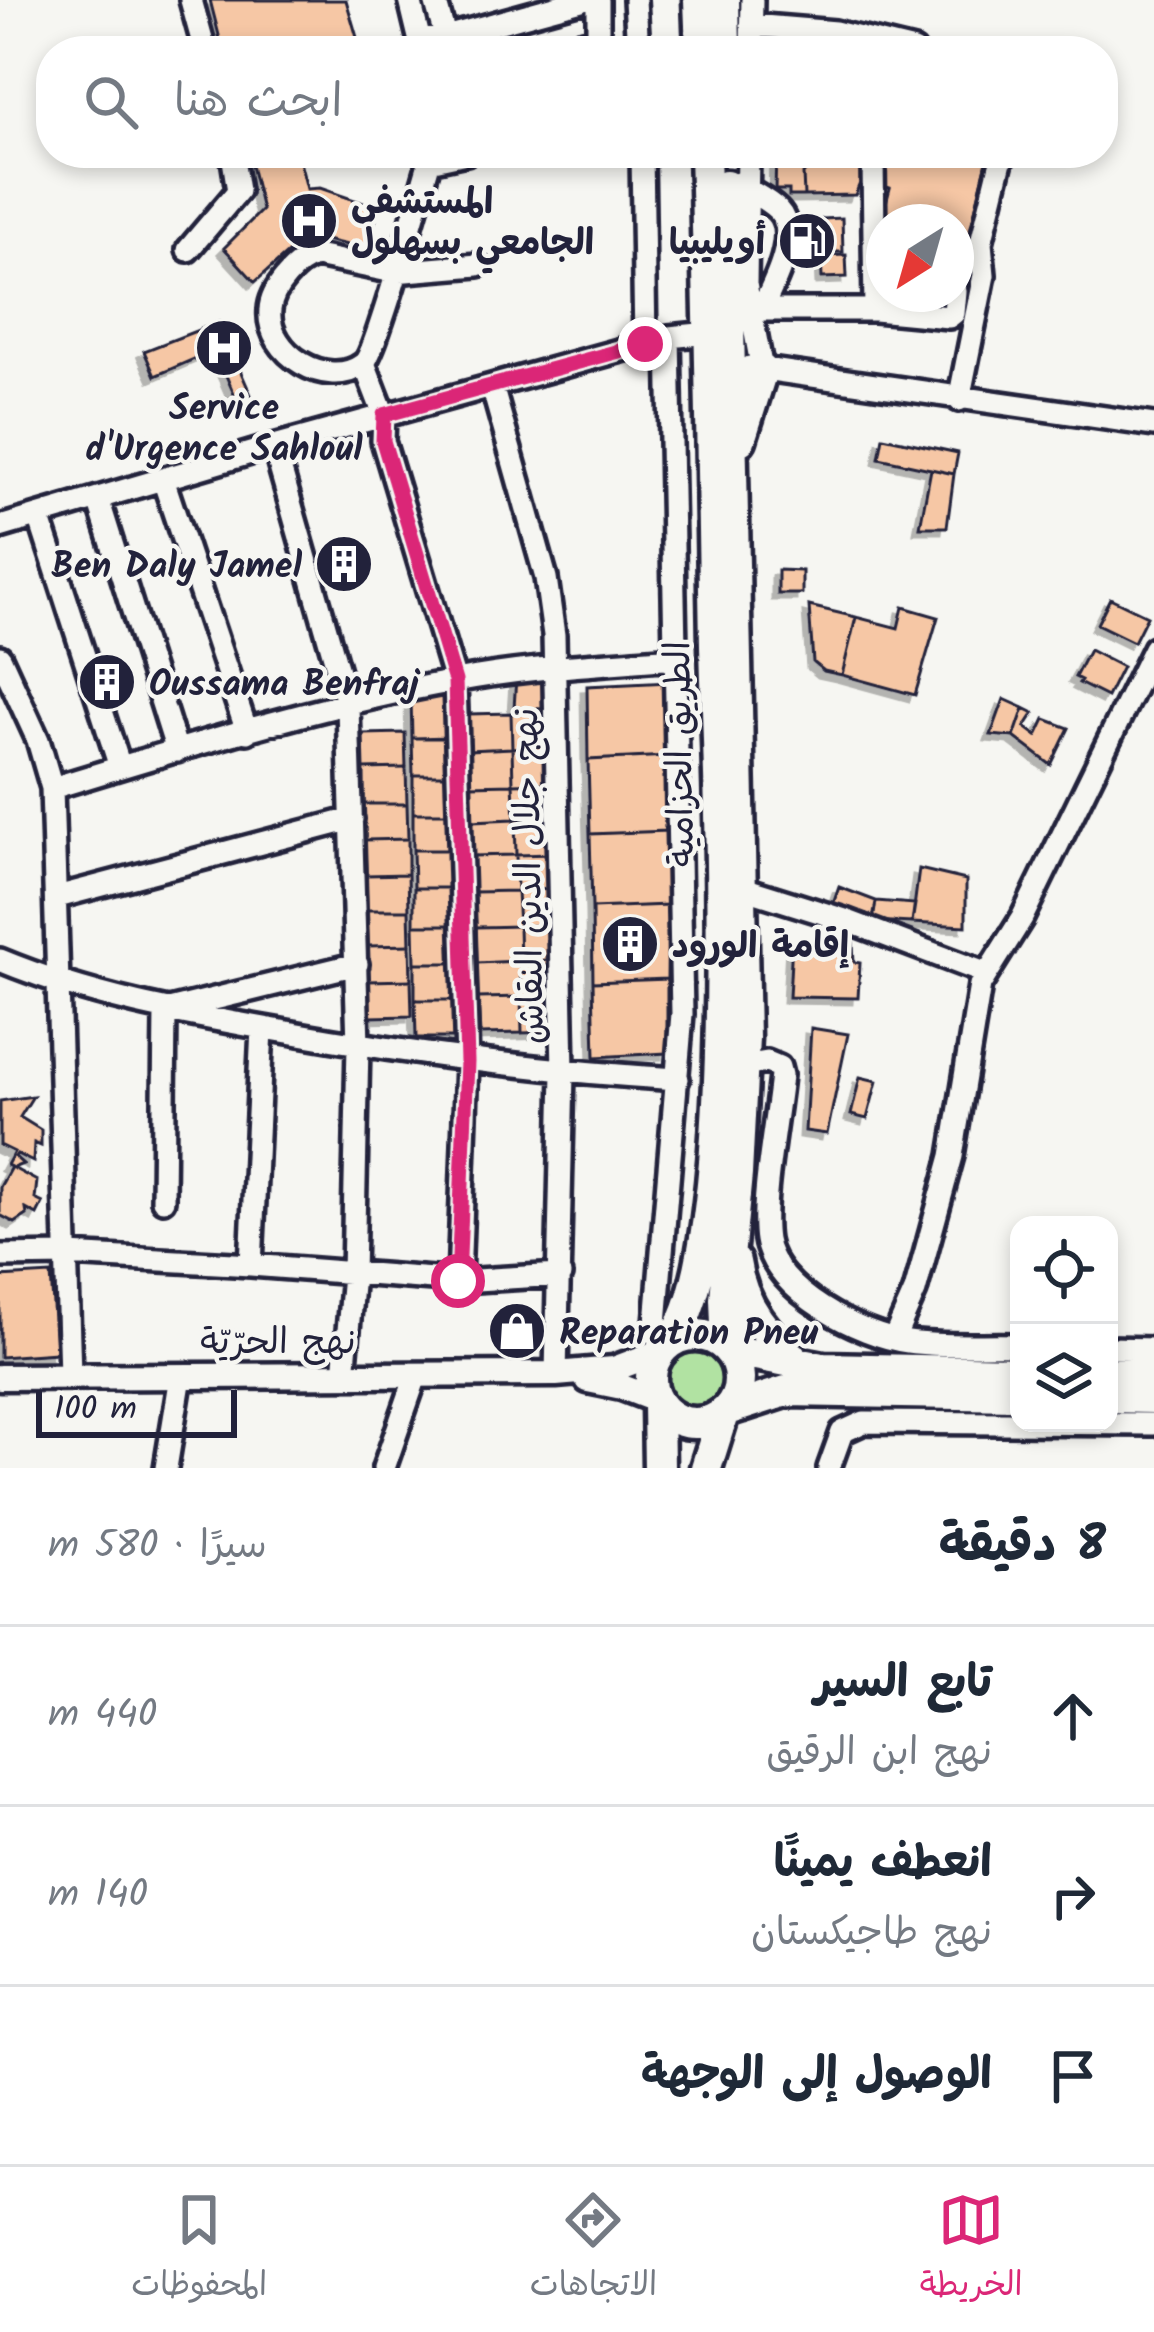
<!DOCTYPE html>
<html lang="ar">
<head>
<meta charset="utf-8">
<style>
	body { margin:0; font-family:Kalam,"Playpen Sans Arabic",sans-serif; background:#f6f6f7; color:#1f2937; direction:rtl }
	.controls { position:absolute; right:36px; bottom:36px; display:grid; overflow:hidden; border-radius:24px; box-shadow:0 6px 18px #0003 }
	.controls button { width:108px; height:108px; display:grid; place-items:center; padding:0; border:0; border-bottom:3px solid #e0e1e3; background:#fff; color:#1f2937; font:60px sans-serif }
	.compass { position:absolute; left:866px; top:204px; width:108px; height:108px; border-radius:50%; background:#fff; box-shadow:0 6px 18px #0003; rotate:217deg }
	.scale { position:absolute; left:36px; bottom:30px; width:201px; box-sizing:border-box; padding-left:12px; border:6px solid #22223b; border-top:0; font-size:33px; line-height:42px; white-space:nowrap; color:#22223b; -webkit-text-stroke:9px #f6f6f2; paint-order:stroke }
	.stop { position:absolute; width:36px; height:36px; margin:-27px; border:9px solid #db2777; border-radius:50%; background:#fff }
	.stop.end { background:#db2777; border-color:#fff; box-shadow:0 3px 12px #0008 }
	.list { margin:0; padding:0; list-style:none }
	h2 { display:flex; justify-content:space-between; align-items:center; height:156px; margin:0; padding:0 48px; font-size:51px }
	h2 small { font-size:39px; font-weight:400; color:#747a83 }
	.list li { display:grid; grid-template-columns:78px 1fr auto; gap:36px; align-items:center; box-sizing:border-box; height:180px; padding:0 48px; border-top:3px solid #e0e1e3 }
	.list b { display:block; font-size:45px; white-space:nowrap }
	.list p { margin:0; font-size:39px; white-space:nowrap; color:#747a83 }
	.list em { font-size:39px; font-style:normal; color:#747a83 }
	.icon { flex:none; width:66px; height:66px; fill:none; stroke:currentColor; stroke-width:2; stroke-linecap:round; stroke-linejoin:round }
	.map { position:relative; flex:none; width:1154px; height:1468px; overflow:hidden; direction:ltr }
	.search { position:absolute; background:#fff; box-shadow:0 6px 18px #0003; left:36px; right:36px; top:36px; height:132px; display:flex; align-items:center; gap:30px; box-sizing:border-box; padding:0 42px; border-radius:48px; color:#747a83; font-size:45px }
	.sheet { height:696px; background:#fff }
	nav { display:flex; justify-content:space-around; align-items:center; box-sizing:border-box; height:168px; border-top:3px solid #e0e1e3; background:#fff; font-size:33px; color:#747a83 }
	nav a { display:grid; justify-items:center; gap:6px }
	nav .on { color:#db2777 }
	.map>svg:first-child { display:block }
</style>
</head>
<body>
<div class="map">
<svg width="1154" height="1468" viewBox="0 0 1154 1468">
	<defs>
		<filter id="shadow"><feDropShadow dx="-6" dy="6" stdDeviation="0" flood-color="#0004"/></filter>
	</defs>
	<rect width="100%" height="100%" fill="#f6f6f2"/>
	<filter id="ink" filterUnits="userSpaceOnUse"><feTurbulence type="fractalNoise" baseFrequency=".00833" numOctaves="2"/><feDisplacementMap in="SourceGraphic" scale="24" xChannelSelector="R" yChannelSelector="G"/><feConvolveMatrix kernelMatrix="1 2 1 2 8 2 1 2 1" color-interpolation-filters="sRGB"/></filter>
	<g filter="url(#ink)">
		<path fill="#b1e2a2" stroke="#6a826e" stroke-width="3" d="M664 1378a30 30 0 1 1 60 0a30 30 0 1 1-60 0Z"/>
		<path fill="#f6c7a5" stroke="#22223b" stroke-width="3" filter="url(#shadow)" d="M210 0H346L361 51H223Z
			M248 153H316L299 158 307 189 320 188 378 208 370 250 307 236 255 282 224 248 262 210Z
			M776 153H819L803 174 804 196H789V190H775Z
			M819 153H845L865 171 855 195 804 196 803 174Z
			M882 153H989L964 256 956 254V222H884L878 234 890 188 880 185 884 160Z
			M842 218 843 252H825L823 219Z
			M786 224H823L825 252 787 254Z
			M846 255 847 277 822 278 821 256Z
			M219 322 251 395 237 401 215 350 155 376 144 351Z
			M883 437 958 453 954 474 879 458Z
			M931 469 954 474 947 527H920Z
			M355 553 359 567 334 574 329 560Z
			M778 570 802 571V594H778Z
			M1110 598 1147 616 1134 642 1097 624Z
			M809 606 856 617 842 675 824 671 813 662Z
			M903 607 938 617 915 695 842 675 856 617 898 628Z
			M1089 650 1122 667 1107 697 1079 683 1081 680 1075 677Z
			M114 669 124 693 102 700 93 675Z
			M516 677 547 678 546 709 514 708Z
			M670 682 669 756 588 760 587 686Z
			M450 696 452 737 412 738 411 697Z
			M1004 699 1024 708 1014 737 991 735Z
			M1024 708 1034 713 1025 727 1037 736 1045 719 1069 728 1051 765 1014 737Z
			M511 713H550L549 746 512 748Z
			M511 713 512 748 469 750 468 714Z
			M405 733 406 768 364 769 363 734Z
			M412 738H452L453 775H413Z
			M549 746 551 783 513 784 512 748Z
			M512 748 513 784 470 785 469 750Z
			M669 756 668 831 590 834 588 760Z
			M406 768 407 804H364V769Z
			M413 775H453V813H413Z
			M551 783V819H515L513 784Z
			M513 784 515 819 472 821 470 785Z
			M364 804H407L408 839 365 840Z
			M413 813H453V850H413Z
			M515 819H551L553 854 516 855Z
			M515 819 516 855 473 856 472 821Z
			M668 831V905L592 908 590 834Z
			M408 839V874L366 875 365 840Z
			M413 850H453L454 888H414Z
			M553 854V889L517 891 516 855Z
			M516 855 517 891 474 892 473 856Z
			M919 869 966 880V926L912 923Z
			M408 874 409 910H367L366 875Z
			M839 887 876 901 873 921 832 907Z
			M414 888H454V925H414Z
			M553 889 550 925 519 926 517 891Z
			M517 891 519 926 476 927 474 892Z
			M876 901 915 904 912 923 873 921Z
			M668 905 667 979 593 982 592 908Z
			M367 910H409L410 945 368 946Z
			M414 925H454L455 963H415Z
			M550 925 552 960 520 961 519 926Z
			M519 926 520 961 477 963 476 927Z
			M792 941 853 943 854 962 860 963 858 998 789 997Z
			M410 945 411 980 368 981V946Z
			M552 960 553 996 521 997 520 961Z
			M520 961 521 997 478 998 477 963Z
			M415 963H455V1000H415Z
			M667 979V1053L595 1057 593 982Z
			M411 980 412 1016 369 1017 368 981Z
			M553 996 554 1032 522 1033 521 997Z
			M521 997 522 1033 480 1034 478 998Z
			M415 1000H455L456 1038H416Z
			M811 1028 848 1034 827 1134 805 1131Z
			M860 1077 877 1081 867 1119 851 1115Z
			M33 1096 20 1117 41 1130V1146L34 1143 33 1162 17 1154 15 1157 23 1164 13 1168 7 1165 14 1152 0 1145V1101Z
			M11 1167 37 1181 35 1199 43 1203 37 1215 26 1209 27 1215 15 1223 0 1215V1187Z
			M51 1274 56 1353 0 1357V1277Z"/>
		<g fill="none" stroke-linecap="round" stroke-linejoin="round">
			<defs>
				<path id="minor" d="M191 0 205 51
					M410 0 422 50
					M435 0 448 46
					M598 0V51
					M635 0 638 51
					M751 25 835 32 914 51
					M420 41 446 37 581 0
					M554 51 598 38
					M751 51 752 0
					M432 153C423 182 376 354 363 364 327 391 266 353 270 310 271 289 297 260 316 256L394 272 478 265
					M642 153 645 344
					M748 153 746 284 762 370
					M429 161 466 153
					M738 183C750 192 767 199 778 210 801 234 773 286 761 310L750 311
					M188 250 238 191 232 153
					M761 310H875L873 162 870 153
					M875 310 949 317 954 313 956 291
					M364 363 384 415 383 441 455 681 467 1062 459 1281
					M750 367 1154 425
					M492 386 546 578 554 635 563 1072 556 1374
					M959 400 984 275 981 243 1003 153
					M274 446 348 706 358 1045 353 1274 344 1376
					M163 479 247 732
					M98 499 177 751
					M39 516 120 767
					M0 527 274 446 669 337 709 333
					M0 657 38 740 52 788 70 1375
					M52 788C184 748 319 705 455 681 527 667 602 664 675 658
					M743 888 845 920 985 973
					M57 897 352 819
					M0 960C89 997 181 1014 276 1030 410 1054 542 1071 678 1079
					M744 1066 767 1062 779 1067 781 1075C777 1119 760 1201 766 1240 774 1291 860 1336 908 1342 944 1347 983 1344 1019 1345
					M163 1200 165 1011 357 964
					M0 1256 68 1255 251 1265 459 1281 560 1275
					M251 1265 262 1028
					M894 1339 915 1291 952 1156 980 985 1022 918 1154 648
					M664 1347 656 1323 682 1014 669 337
					M1109 1348 1154 1349
					M166 1468 181 1376
					M384 1468 416 1376
					M829 1468 842 1432 864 1422 1154 1424"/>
				<path id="major" d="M0 1377 556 1374 614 1369 659 1352
					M588 1380 622 1387 656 1400"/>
				<path id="highway" d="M699 0 701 51
					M724 0 725 51
					M726 186 744 1038 737 1174 725 1299 727 1348
					M740 440 762 370
					M735 1262C741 1306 768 1338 801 1365
					M651 1379a44 44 0 1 1 88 0a44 44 0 1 1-88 0Z
					M667 1345C744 1272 718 767 715 645 712 481 710 317 705 153
					M729 1350 823 1368 1019 1372
					M1109 1374H1154
					M1109 1397 1154 1398
					M658 1404 659 1468
					M727 1410 786 1391 1019 1395
					M706 1468 723 1414"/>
			</defs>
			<use href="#minor" stroke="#22223b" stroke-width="30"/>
			<use href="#major" stroke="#22223b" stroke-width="33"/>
			<use href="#highway" stroke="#22223b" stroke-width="39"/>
			<use href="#minor" stroke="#f6f6f2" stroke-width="21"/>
			<use href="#major" stroke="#f6f6f2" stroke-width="24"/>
			<use href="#highway" stroke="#f6f6f2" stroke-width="30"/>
		</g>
	</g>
	<g fill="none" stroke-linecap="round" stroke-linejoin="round" filter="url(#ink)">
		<path stroke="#db2777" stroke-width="15" d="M458 1281 467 1062 455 681 383 441 384 415 645 344"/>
	</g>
	<defs>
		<symbol id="hospital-disc" viewBox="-11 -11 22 22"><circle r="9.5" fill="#22223b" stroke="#f6f6f2"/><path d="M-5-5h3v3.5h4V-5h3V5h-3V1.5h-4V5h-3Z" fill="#fff"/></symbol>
		<symbol id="fuel-disc" viewBox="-11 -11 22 22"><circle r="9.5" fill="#22223b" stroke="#f6f6f2"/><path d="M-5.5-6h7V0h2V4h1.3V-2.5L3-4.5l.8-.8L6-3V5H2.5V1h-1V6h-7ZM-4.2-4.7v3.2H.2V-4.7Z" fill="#fff"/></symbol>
		<symbol id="building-disc" viewBox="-11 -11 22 22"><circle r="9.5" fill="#22223b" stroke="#f6f6f2"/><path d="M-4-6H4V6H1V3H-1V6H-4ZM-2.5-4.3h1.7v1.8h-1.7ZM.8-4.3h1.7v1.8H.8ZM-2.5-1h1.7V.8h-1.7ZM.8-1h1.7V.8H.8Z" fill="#fff"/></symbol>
		<symbol id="shop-disc" viewBox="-11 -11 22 22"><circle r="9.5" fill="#22223b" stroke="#f6f6f2"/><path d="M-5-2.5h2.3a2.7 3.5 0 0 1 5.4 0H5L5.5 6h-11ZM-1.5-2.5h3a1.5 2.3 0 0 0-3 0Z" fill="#fff"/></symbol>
	</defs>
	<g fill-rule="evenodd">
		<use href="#hospital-disc" x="276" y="188" width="66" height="66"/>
		<use href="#fuel-disc" x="774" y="208" width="66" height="66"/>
		<use href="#hospital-disc" x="191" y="315" width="66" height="66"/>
		<use href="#building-disc" x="311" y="531" width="66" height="66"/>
		<use href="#building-disc" x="74" y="649" width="66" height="66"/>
		<use href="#building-disc" x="597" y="911" width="66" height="66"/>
		<use href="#shop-disc" x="484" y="1298" width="66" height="66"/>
	</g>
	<g text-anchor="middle" stroke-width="9" stroke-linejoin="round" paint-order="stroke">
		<g font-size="36" font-weight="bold" fill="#22223b" stroke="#f6f6f2" text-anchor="start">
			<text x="351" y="213">المستشفى<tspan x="351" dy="41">الجامعي بسهلول</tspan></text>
			<text x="765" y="254" text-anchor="end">أويليبيا</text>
			<text x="224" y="419" text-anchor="middle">Service<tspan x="224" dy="41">d'Urgence Sahloul</tspan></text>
			<text x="302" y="577" text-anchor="end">Ben Daly Jamel</text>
			<text x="149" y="695">Oussama Benfraj</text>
			<text x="672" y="957">إقامة الورود</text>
			<text x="559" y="1344">Reparation Pneu</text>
		</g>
		<g font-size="36" fill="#22223b" stroke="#f6f6f2">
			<text transform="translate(678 754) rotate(-91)" y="13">الطريق الحزامية</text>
			<text transform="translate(527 876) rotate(-91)" y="13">نهج جلال الدين النقاش</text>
			<text x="278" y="1353">نهج الحرّيّة</text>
		</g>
	</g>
</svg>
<div class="controls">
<button><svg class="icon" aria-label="locate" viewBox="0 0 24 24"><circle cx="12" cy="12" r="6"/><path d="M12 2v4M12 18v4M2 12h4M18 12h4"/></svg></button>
<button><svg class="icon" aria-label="layers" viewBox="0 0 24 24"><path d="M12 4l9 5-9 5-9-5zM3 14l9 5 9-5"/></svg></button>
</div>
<svg class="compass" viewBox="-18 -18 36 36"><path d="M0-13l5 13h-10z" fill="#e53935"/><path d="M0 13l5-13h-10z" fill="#747a83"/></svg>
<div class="scale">100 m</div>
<div class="stop" style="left:458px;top:1281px"></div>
<div class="stop end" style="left:645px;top:344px"></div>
<div class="search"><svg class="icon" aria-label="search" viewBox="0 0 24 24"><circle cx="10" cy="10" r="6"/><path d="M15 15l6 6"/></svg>ابحث هنا</div>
</div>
<section class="sheet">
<h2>8 دقيقة<small>سيرًا · 580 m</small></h2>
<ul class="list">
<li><svg class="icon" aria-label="ahead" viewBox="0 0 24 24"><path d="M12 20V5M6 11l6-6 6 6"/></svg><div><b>تابع السير</b><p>نهج ابن الرقيق</p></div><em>440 m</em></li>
<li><svg class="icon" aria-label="right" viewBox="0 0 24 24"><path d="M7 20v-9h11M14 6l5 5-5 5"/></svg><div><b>انعطف يمينًا</b><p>نهج طاجيكستان</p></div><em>140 m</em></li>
<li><svg class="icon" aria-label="arrive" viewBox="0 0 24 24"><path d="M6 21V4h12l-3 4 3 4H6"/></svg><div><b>الوصول إلى الوجهة</b></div></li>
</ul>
</section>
<nav>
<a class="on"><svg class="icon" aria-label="map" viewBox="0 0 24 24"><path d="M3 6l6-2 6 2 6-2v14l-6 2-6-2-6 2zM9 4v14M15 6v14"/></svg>الخريطة</a>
<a><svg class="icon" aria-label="directions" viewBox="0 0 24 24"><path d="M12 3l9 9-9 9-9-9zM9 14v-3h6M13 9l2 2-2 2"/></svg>الاتجاهات</a>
<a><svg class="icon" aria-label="saved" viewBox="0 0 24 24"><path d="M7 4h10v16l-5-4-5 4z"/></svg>المحفوظات</a>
</nav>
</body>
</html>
